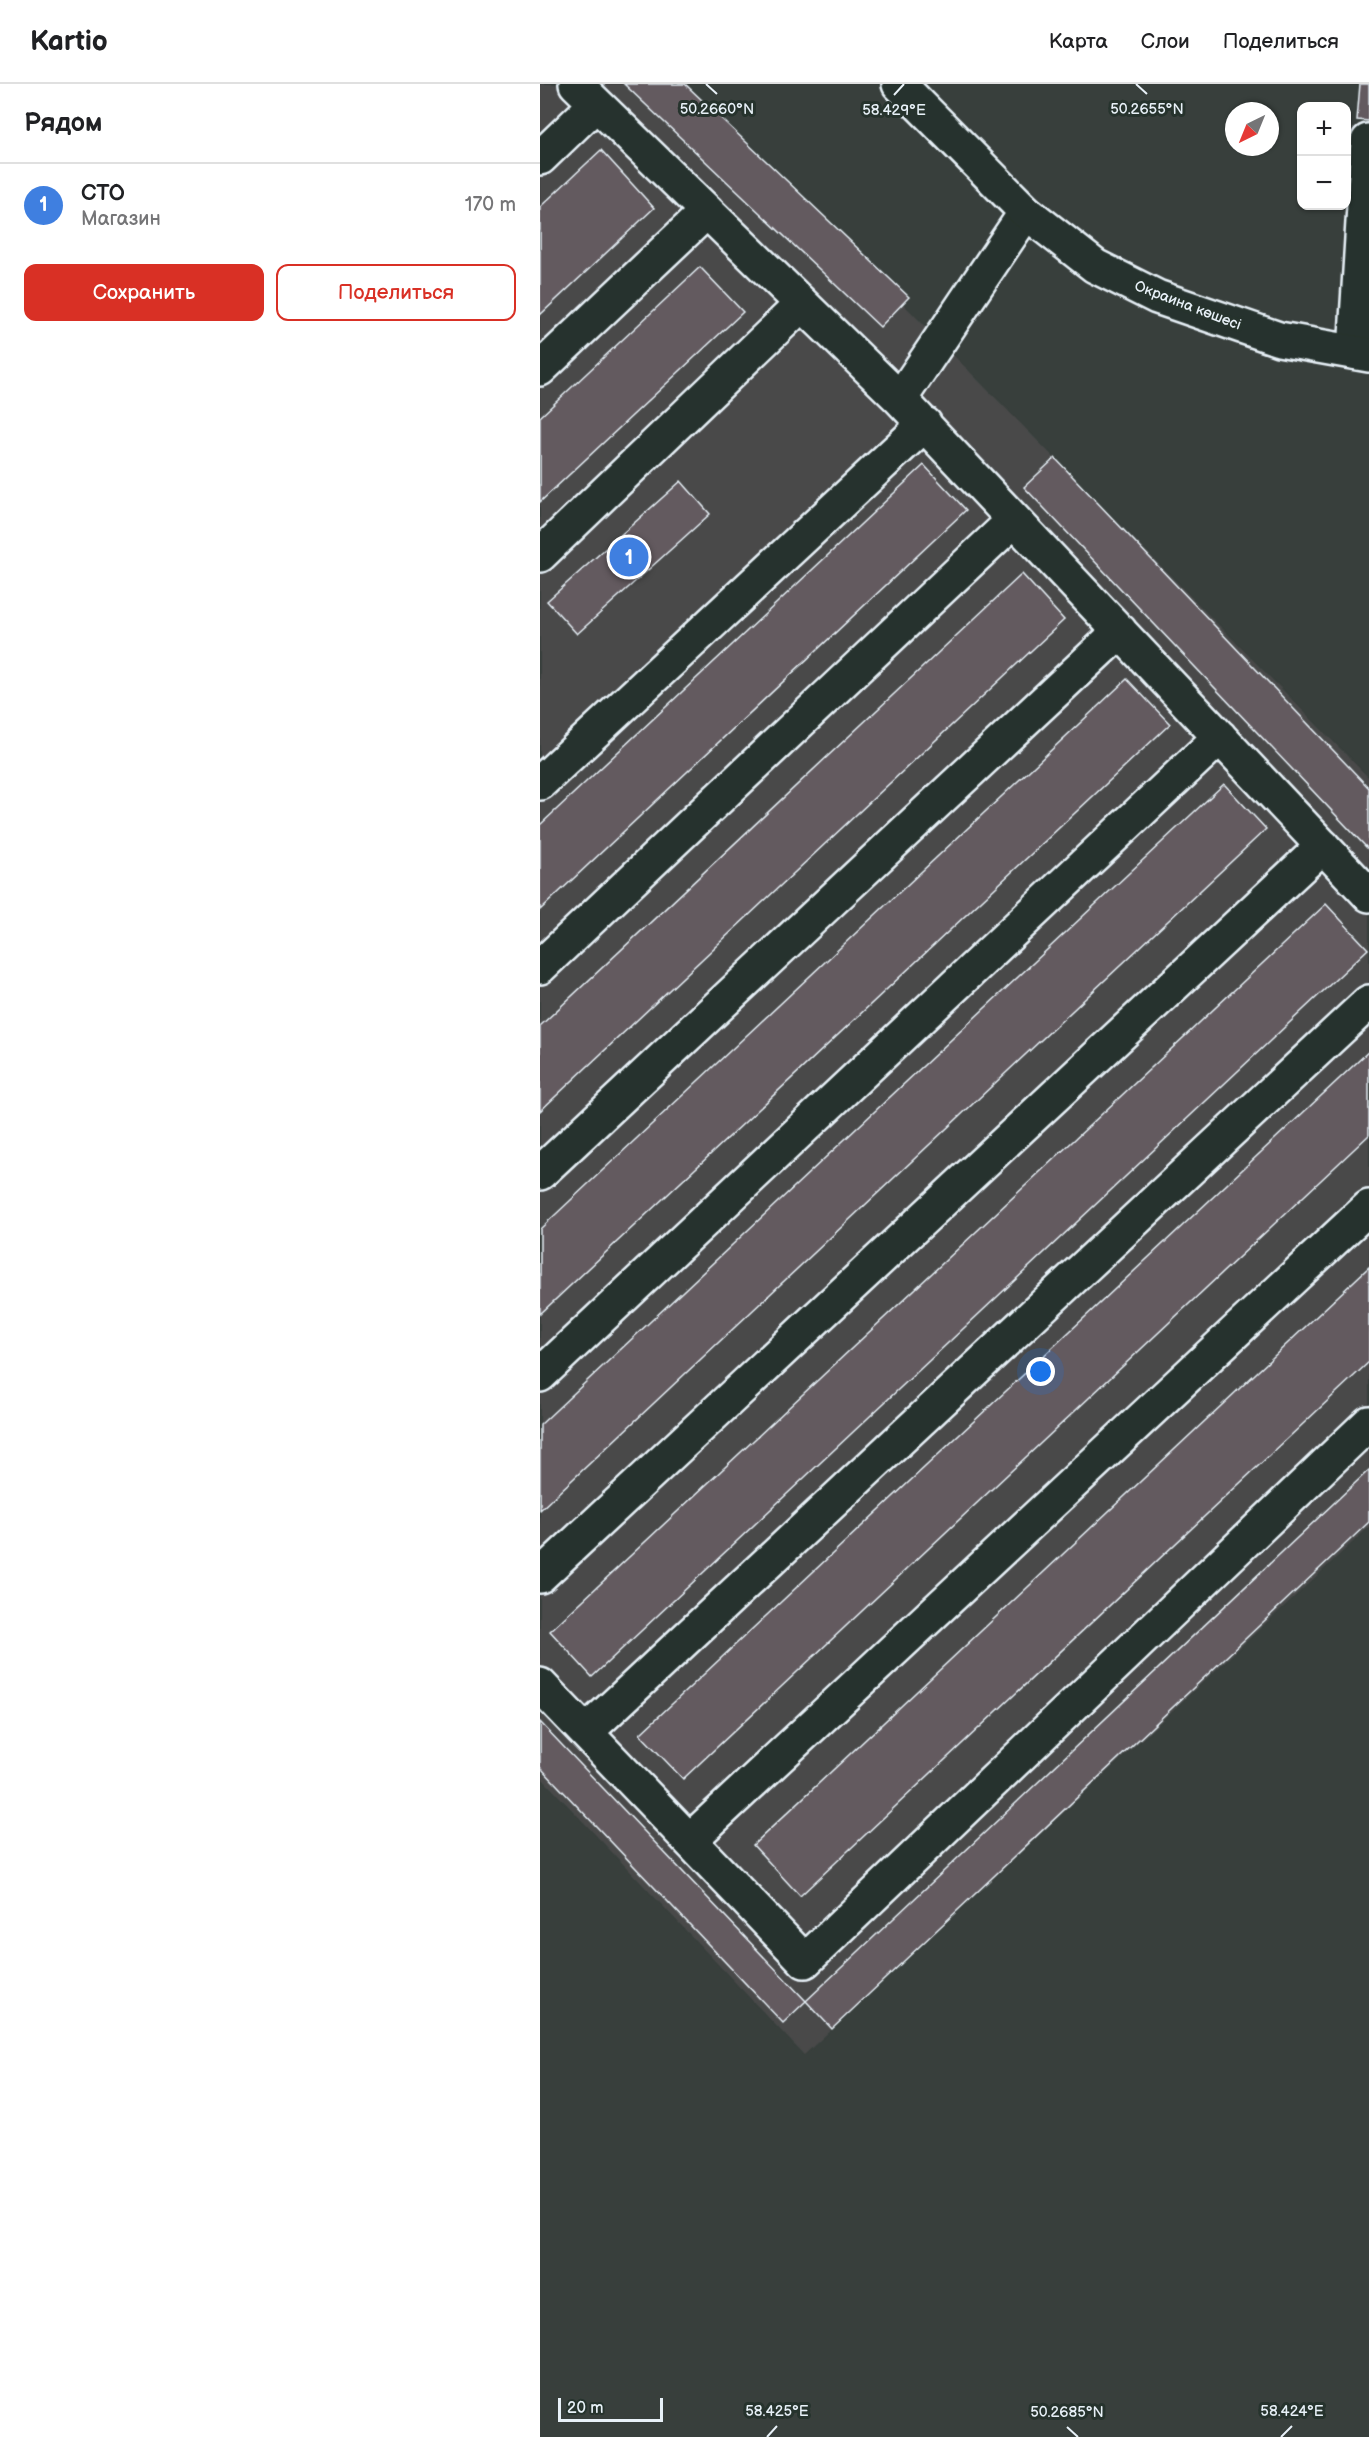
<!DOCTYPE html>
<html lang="ru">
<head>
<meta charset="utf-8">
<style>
	body { margin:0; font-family:"Balsamiq Sans",sans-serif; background:#f2f2f2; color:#202124 }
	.controls { position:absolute; right:18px; top:18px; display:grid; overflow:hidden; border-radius:12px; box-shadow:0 2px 4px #0004 }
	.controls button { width:54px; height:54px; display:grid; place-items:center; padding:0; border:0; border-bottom:2px solid #e0e0e0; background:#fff; color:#202124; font:30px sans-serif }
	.compass { position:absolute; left:685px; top:18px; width:54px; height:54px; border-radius:50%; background:#fff; box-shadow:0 2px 4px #0004; rotate:223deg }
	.scale { position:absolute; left:18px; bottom:15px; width:105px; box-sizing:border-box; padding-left:6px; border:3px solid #e8f1f8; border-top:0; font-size:16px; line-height:21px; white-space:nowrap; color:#e8f1f8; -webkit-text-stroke:4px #26332d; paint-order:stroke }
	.you { position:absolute; left:501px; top:1288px; width:21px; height:21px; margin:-15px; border:4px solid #fff; border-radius:50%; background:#1a73e8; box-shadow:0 0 0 9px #1a73e833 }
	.badge { display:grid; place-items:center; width:39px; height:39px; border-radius:50%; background:#d93025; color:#fff; font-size:20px; font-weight:700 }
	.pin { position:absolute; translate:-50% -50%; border:3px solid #fff; box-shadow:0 2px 6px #0006 }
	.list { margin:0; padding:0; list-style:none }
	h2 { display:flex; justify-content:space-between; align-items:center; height:78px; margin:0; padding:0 24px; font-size:26px }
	h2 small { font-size:20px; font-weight:400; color:#757577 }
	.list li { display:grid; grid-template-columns:39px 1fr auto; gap:18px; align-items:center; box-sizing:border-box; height:84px; padding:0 24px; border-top:2px solid #e0e0e0 }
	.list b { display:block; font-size:22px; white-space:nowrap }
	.list p { margin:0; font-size:20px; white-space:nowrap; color:#757577 }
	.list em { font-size:20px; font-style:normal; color:#757577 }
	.actions { display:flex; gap:12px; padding:18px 24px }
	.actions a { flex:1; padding:14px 0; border:2px solid #d93025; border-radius:12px; text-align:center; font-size:21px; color:#d93025 }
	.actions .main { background:#d93025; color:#fff }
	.map { position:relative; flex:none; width:829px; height:2353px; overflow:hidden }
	header { display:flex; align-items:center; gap:36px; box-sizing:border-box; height:84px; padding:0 30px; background:#fff; border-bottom:2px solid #e0e0e0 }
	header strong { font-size:28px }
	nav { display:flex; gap:33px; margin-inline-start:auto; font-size:21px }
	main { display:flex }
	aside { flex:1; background:#fff }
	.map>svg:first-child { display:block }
</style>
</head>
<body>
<header>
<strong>Kartio</strong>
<nav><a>Карта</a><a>Слои</a><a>Поделиться</a></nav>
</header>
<main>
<aside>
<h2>Рядом<small></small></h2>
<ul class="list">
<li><span class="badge" style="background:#3f7fe0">1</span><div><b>СТО</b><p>Магазин</p></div><em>170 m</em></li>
</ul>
<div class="actions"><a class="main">Сохранить</a><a>Поделиться</a></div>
</aside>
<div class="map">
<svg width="829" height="2353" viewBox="0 0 829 2353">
	<rect width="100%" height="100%" fill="#383f3c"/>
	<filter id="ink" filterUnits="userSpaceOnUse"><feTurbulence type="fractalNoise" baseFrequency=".0167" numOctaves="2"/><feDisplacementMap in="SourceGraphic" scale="12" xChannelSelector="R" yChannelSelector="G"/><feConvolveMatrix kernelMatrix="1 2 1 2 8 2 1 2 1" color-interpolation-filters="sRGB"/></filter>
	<g filter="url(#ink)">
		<path fill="#484a4a" d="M0 0H147L829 694V1443L264 1971 0 1692Z"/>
		<path fill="#635a5f" stroke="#e8f1f8" stroke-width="1.5" d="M84 0H145L369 213 340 243Z
			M820 0H829V37L817 36Z
			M61 66 114 124 0 231V123Z
			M160 183 203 228 0 418V333Z
			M515 374 829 704V766L484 403Z
			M384 381 426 426 0 826V741Z
			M141 397 170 430 37 550 7 517Z
			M482 490 524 536 0 1027V942Z
			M587 595 630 640 0 1230V1145Z
			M684 700 726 745 0 1426V1341Z
			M786 820 828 865 52 1593 10 1547Z
			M829 967V1051L143 1695 100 1650Z
			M829 1183V1278L260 1812 213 1761Z
			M829 1386V1438L292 1945 266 1917Z
			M0 1638 266 1917 243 1939 0 1683Z"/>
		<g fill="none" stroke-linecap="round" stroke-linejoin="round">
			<defs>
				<path id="minor" d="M36 0 360 315 829 811
					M0 74 56 20
					M815 268 828 57
					M0 285 167 127
					M360 315 486 128
					M0 471 262 220
					M0 699 385 340
					M0 883 474 436
					M0 1089 580 547
					M0 1291 680 653
					M0 1492 783 762
					M0 1601 265 1877 829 1339
					M46 1648 829 918
					M150 1756 829 1123"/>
				<path id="major" d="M359 0 486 128 555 182 617 213 739 255 829 271"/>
			</defs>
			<use href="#minor" stroke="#e8f1f8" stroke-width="38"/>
			<use href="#major" stroke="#e8f1f8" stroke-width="38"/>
			<use href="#minor" stroke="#26332d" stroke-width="33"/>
			<use href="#major" stroke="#26332d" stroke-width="33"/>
		</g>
	</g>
	<path fill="none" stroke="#e8f1f8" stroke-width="2" d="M166 0 177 10M596 0 607 10M354 11 364 0M527 2343 538 2353M227 2353 237 2342M741 2353 752 2342"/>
	<g text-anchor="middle" stroke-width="6" stroke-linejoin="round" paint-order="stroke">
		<g font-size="15" fill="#e8f1f8" stroke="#26332d">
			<text transform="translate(648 221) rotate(21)" y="5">Окраина көшесі</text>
		</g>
	</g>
	<g font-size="15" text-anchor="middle" fill="#e8f1f8" stroke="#26332d" stroke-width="6" stroke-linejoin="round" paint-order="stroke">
		<text x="177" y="30">50.2660°N</text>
		<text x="607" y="30">50.2655°N</text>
		<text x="354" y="31">58.429°E</text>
		<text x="237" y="2332">58.425°E</text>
		<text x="752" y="2332">58.424°E</text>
		<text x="527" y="2333">50.2685°N</text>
	</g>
</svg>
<div class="controls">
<button>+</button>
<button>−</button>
</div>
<svg class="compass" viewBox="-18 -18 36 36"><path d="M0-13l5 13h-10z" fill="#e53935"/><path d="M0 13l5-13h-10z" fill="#757577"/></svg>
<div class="scale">20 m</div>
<div class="you"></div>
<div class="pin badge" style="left:89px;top:473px;background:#3f7fe0">1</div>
</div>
</main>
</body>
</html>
